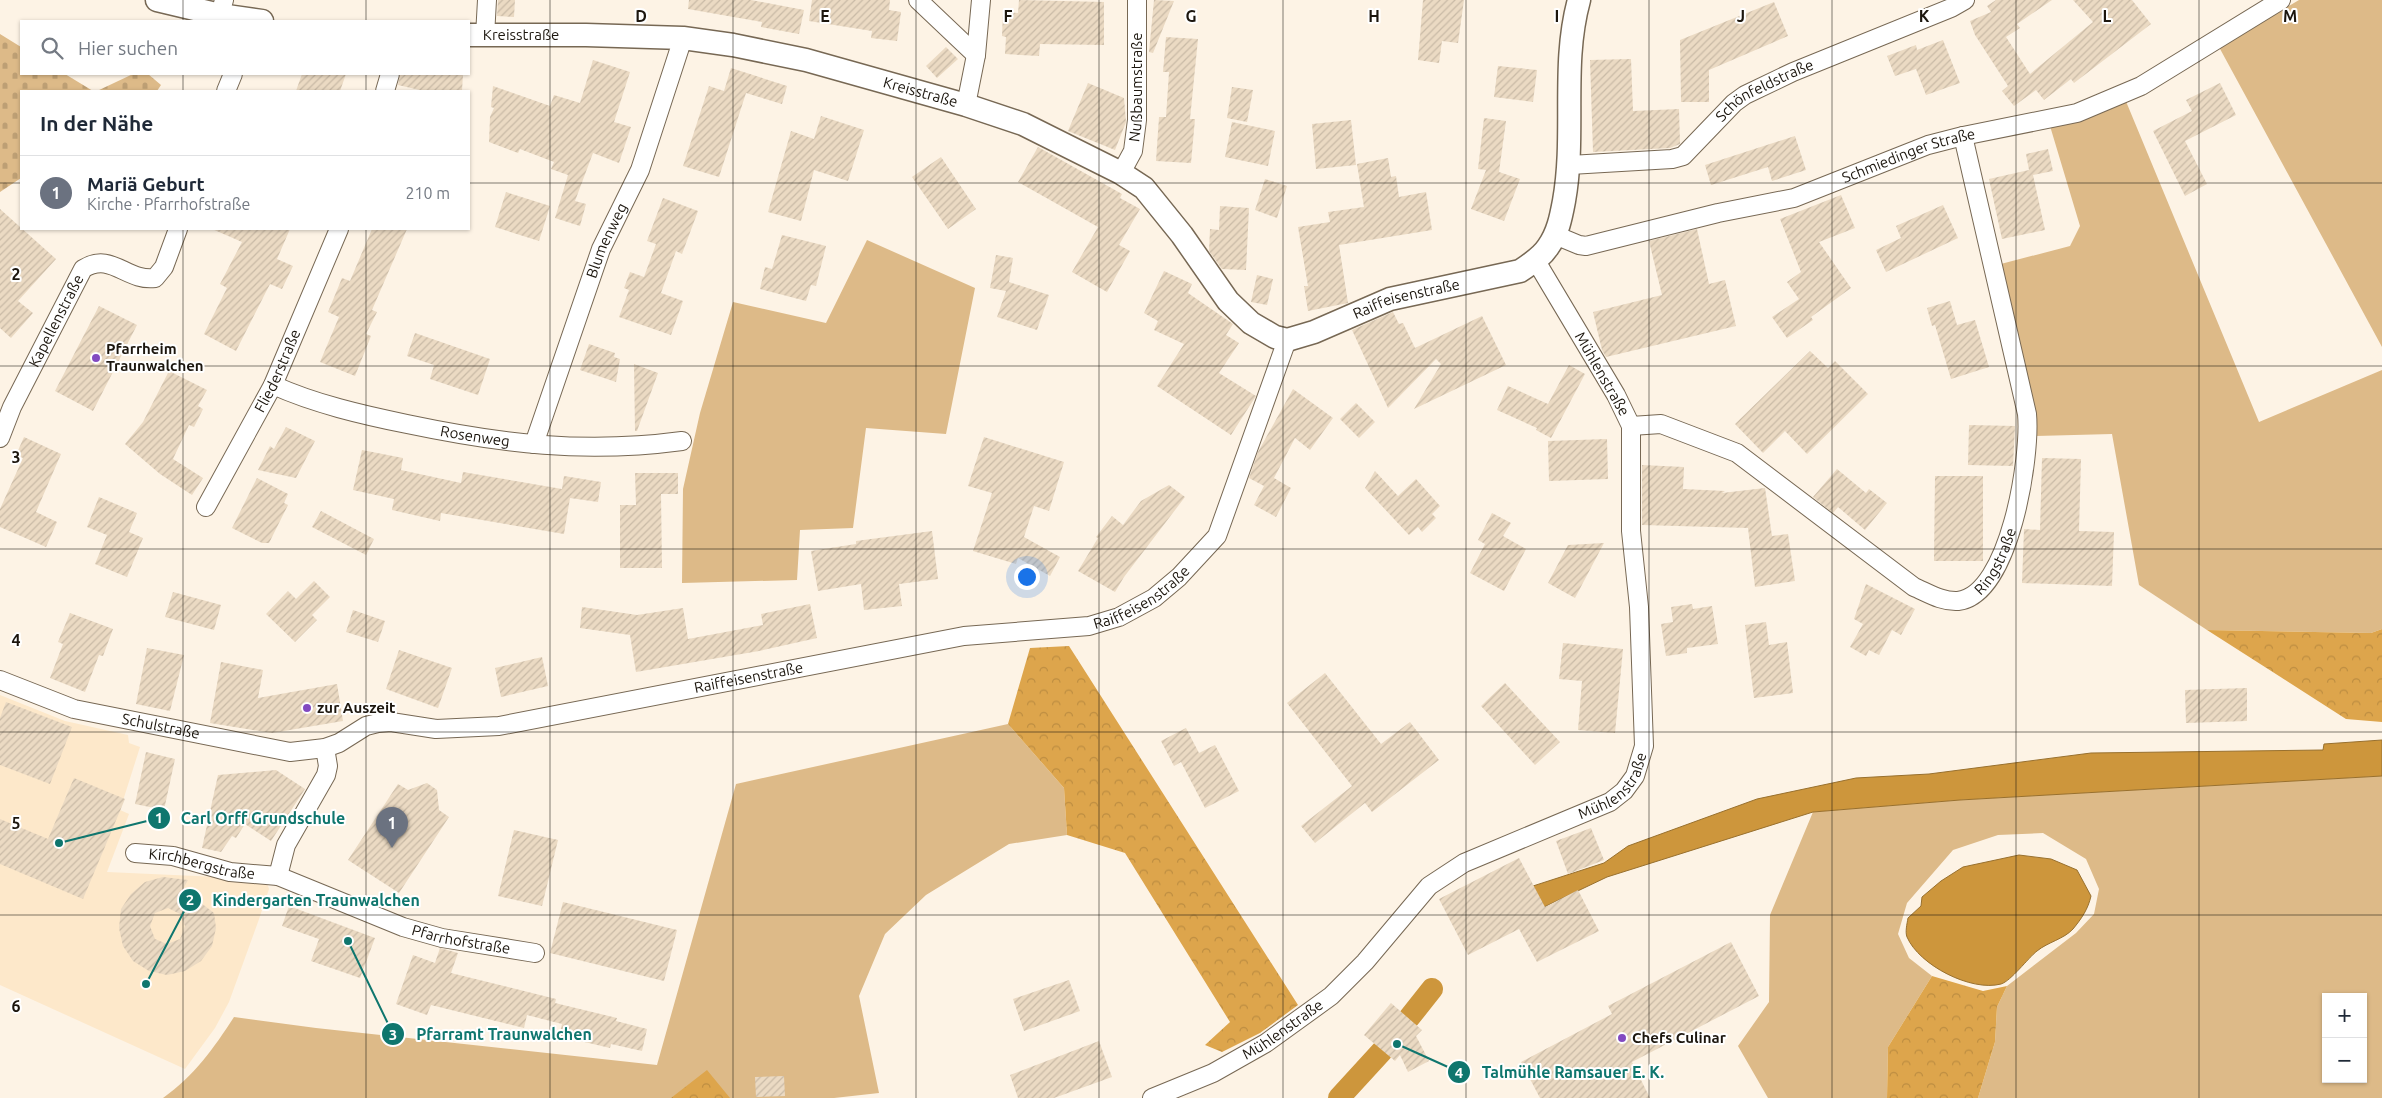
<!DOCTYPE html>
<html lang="de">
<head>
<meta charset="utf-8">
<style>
	body { margin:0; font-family:Ubuntu,sans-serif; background:#f2f2f3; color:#1f2937 }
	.controls { position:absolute; right:15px; bottom:15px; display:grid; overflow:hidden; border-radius:0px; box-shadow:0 1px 4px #0004 }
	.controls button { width:45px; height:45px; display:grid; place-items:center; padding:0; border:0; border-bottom:1px solid #e0e1e3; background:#fff; color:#1f2937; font:25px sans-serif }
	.you { position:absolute; left:1026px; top:576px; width:18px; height:18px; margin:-12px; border:4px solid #fff; border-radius:50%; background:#1a73e8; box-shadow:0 0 0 8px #1a73e833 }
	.badge { display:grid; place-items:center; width:32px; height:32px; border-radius:50%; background:#ea580c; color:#fff; font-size:16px; font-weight:700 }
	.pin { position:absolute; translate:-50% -41px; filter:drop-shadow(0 1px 2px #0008) }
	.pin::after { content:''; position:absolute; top:26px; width:18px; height:15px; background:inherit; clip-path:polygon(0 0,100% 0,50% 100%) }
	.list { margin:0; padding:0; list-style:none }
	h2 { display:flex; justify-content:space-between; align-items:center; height:65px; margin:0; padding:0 20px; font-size:21px }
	h2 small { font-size:16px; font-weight:400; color:#747a83 }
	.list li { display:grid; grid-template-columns:32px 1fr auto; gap:15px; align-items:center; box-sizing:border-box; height:75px; padding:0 20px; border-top:1px solid #e0e1e3 }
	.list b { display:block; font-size:19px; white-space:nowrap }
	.list p { margin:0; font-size:16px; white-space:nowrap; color:#747a83 }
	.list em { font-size:16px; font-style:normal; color:#747a83 }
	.icon { flex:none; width:28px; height:28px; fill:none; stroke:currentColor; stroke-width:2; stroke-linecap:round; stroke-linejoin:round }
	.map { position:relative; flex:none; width:2382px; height:1098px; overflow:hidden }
	.search { position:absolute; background:#fff; box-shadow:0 1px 4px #0004; left:20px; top:20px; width:450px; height:55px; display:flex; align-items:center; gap:12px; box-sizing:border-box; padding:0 18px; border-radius:0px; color:#747a83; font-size:19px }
	.panel { position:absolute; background:#fff; box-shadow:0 1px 4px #0004; left:20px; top:90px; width:450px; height:140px; border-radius:0px }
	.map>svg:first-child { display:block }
</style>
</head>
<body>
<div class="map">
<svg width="2382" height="1098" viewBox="0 0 2382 1098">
	<defs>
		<pattern id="forest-crowns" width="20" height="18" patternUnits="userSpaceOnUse" patternTransform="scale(1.25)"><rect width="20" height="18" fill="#dda54c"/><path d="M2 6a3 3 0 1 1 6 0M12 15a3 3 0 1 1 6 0" fill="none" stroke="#bd8d41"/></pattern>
		<pattern id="cemetery-stones" width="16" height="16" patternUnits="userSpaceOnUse" patternTransform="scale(1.25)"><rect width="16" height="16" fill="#ddba88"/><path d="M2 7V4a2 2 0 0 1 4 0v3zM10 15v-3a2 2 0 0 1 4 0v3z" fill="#bd9f74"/></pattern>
		<pattern id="building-hatch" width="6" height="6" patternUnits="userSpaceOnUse" patternTransform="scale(1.25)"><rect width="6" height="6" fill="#ebdac3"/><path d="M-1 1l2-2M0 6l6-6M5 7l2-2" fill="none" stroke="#c9baa6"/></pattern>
	</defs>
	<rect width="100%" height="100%" fill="#fdf3e5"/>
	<path fill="#fde8ca" d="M0 695 65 721 128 735 129 743 140 747 120 810 129 814 107 872 218 877 267 883 269 889 258 922 229 1002 215 1028 185 1069 0 985Z"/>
	<path fill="#ddba88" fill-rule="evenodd" d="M2299 0H2382V347L2219 47Z
		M2125 99 2259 422 2382 370V629L2371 633 2207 630 2139 585 2112 434 2036 436 1997 265 2070 246 2080 226 2050 126Z
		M867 240 975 288 946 434 866 428 853 528 800 530 797 580 682 583 683 489 700 413 733 302 826 323Z
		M1008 724 1064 788 1067 835 1009 844 926 895 885 934 859 996 879 1093 834 1098H163C194 1076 214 1048 234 1017L316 1028 657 1065 736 784Z
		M2382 776V1098H1978L1995 1042 1997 1007 2007 986 2076 933 2094 914 2099 889 2086 859 2043 833 1998 835 1953 850 1907 903 1898 934 1909 958 1932 976 1888 1047 1887 1098H1768L1738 1046 1769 1002 1770 915 1813 812 1960 800ZM2326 997H2363V1079H2326Z"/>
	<path fill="url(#forest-crowns)" d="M2382 629V722L2346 719 2207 630 2371 633Z
		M1069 646 1298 1005 1260 1033 1222 1052 1205 1045 1230 1022 1125 853 1067 835 1064 788 1008 724 1030 648Z
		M1932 976 1983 991 2007 986 1997 1007 1995 1042 1978 1098H1887L1888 1047Z
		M707 1070 730 1098H671Z"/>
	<path fill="url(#cemetery-stones)" d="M0 34 21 47V74H65L93 91H21V178L0 192Z
		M133 74H148L161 85 157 91H97Z"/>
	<path fill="#cd963c" stroke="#98702e" d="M2382 740V776L1960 800 1813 812 1607 877 1544 907 1533 886 1604 863 1628 846 1757 799 1856 778 1929 774 2091 753 2323 750 2324 744Z
		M2019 855 2051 859 2077 870 2091 896C2088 909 2082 918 2073 929 2064 939 2048 942 2037 951 2028 958 2011 981 2001 984 1971 992 1919 965 1907 937 1905 932 1907 924 1908 918L1921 906 1922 897 1941 881 1963 867Z"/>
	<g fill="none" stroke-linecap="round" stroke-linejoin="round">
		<path stroke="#cd963c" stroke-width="22" d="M1409 1018 1432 989
			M1339 1098 1382 1051"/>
	</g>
	<path fill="url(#building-hatch)" fill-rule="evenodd" d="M498 0H515L514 17 497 16Z
		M689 0H751L804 10 799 34 761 27 762 22 688 9Z
		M812 0H890L889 10 901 12 897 41 871 38 872 31 809 21Z
		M1019 0 1104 2V45L1040 44 1039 56 1005 54 1006 37 1002 36 1003 12 1018 13Z
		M1154 0 1174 1 1153 53 1149 52Z
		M1423 0H1464L1458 43 1442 41 1439 63 1418 60Z
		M1996 0H2052L2017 24 2020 28 2006 37 2030 74 2093 22 2073 0H2132L2151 24 2074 83 2071 79 2044 100 2036 90 2014 106 2002 91 2008 86 1975 35 1970 21 1991 12 1987 6Z
		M1774 2 1788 36 1709 70V102H1681L1680 40Z
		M1166 37 1198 39 1190 119H1195L1191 163 1156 161 1159 117H1166L1169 72H1163Z
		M1943 40 1960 83 1926 95 1916 69 1895 76 1887 56 1916 45 1917 50Z
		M946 47 958 59 937 78 926 66Z
		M1631 59 1633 111 1679 109 1680 144 1670 148 1593 152 1590 60Z
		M593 60 630 72 614 122 631 127 619 163 593 153 575 201 586 204 580 226 555 218 568 175 551 169 554 162 520 149 518 153 489 142 490 117 494 108 491 107 493 86 550 106 554 95 580 103Z
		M1498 66 1537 70 1533 102 1494 97Z
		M731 68 787 86 782 104 746 93 719 177 683 166 709 86 724 91Z
		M302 74H346L340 91H296Z
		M400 74H463L462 91H424L398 85Z
		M1088 83 1124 98 1126 122 1115 150 1068 131Z
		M2220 83 2236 115 2185 141 2207 184 2185 196 2153 131 2192 111 2186 100Z
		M1232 87 1253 90 1247 122 1227 118Z
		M821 116 864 130 848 181 814 170 801 221 768 212 791 131 814 139Z
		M1484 118 1506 121 1499 172 1520 179 1504 221 1471 209 1486 170 1478 169Z
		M1351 120 1356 165 1316 169 1312 124Z
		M1232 122 1275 131 1268 166 1225 157Z
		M1795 136 1806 170 1772 181 1768 167 1711 185 1705 165Z
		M1038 147 1122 194 1120 198 1140 209 1119 245 1130 251 1107 292 1072 272 1098 227 1018 182Z
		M2048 149 2053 171 2033 175 2045 230 2002 239 1989 179 2029 170 2026 154Z
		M941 157 976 209 948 229 912 177Z
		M1388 158 1391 177 1396 176 1399 197 1426 192 1432 230 1339 245 1348 303 1308 311 1304 286H1308L1298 227 1330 222 1328 212 1364 207 1357 164Z
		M1265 179 1287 186 1277 218 1255 210Z
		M506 192 550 206 539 241 495 227Z
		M1841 195 1855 228 1819 242 1851 288 1811 317 1813 320 1787 338 1772 317 1799 299 1787 282 1801 272 1780 219Z
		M663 198 698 211 682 254 676 251 661 293 683 301 671 335 619 317 629 290 624 288 630 272 644 277 656 244 647 241Z
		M1943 205 1958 238 1886 272 1876 250 1901 238 1896 226Z
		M1220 206 1249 208 1246 270 1222 269 1209 251 1210 229 1219 230Z
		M0 209 56 259 18 301 33 313 11 338 0 328Z
		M212 229H290L277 259 293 266 282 289 270 284 236 351 204 334 227 288 220 284 242 242Z
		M372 229H407L372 310 377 312 366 334 371 336 355 376 320 362 339 317 328 312 342 278 350 281Z
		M1697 229 1709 284 1725 280 1736 326 1606 357 1602 350 1593 312 1662 295 1649 241Z
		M782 235 826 246 816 286 811 285 806 301 760 289 765 267 772 269Z
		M996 255 1013 258 1009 282 1049 295 1037 330 997 317 1006 291 990 288Z
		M1164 271 1192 284 1188 293 1233 324 1226 335 1239 343 1219 373 1256 396 1231 435 1157 386 1184 344 1154 330 1158 321 1144 313Z
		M1257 275 1273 279 1267 305 1251 302Z
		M1950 301 1957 325 1975 320 1989 367 1951 379 1935 325 1932 326 1927 308Z
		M99 306 137 325 93 411 55 391Z
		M1393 312 1399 324 1403 323 1415 348 1482 316 1506 365 1414 409 1441 364 1436 359 1388 408 1352 330Z
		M415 333 490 359 478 395 430 379 434 365 407 356Z
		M589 344 615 353 614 357 620 359 616 382 580 370Z
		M1810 351 1828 368 1835 361 1868 394 1807 454 1785 431 1763 453 1735 424Z
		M634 364 658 373 637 431H635Z
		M1569 365 1585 374 1551 438 1536 430 1537 428 1497 410 1508 386 1548 404Z
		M169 371 207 390 198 406 203 409 194 427 189 425 173 459 203 478 192 495 160 474 125 444 143 422Z
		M1293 389 1333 418 1310 450 1295 438 1274 478 1291 488 1276 517 1254 505 1264 486 1249 478 1258 452Z
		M1356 403 1375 422 1359 438 1340 419Z
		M1969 425 2015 426 2013 466 1968 465Z
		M286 427 315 441 296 478 258 470 270 446 274 449Z
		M24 437 61 454 36 512 57 522 46 547 0 527V509L23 458 16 455Z
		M984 437 1064 462 1049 511 1034 506 1024 537 1060 557 1050 576 1018 558 1016 564 973 551 992 493 968 486Z
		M1607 439 1608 479 1549 481 1548 441Z
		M362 450 403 458 401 470 461 483 463 472 562 489 564 476 601 482 598 502 570 498 564 534 441 513 440 521 392 510 394 499 353 490Z
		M2042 458 2081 459 2079 531 2114 532 2112 586 2022 583 2024 529 2040 530Z
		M1642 465 1684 467 1683 489 1725 491 1722 493 1765 488 1772 536 1788 534 1795 581 1755 587 1748 528 1642 525Z
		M1837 469 1866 493 1869 489 1887 503 1865 530 1838 507 1833 513 1813 497Z
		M1375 471 1398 496 1416 479 1440 506 1432 514 1436 518 1422 532 1418 527 1409 535 1365 488Z
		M635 473H678V494H661L662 568H620V505H636Z
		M1935 476H1983V561H1934Z
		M257 478 288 494 284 503 288 505 269 543H262L232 528Z
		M1169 485 1185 497 1124 577 1115 592 1078 571 1098 538 1096 537 1112 516 1123 525 1141 501Z
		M99 497 137 513 129 532 143 538 127 577 95 564 107 535 87 527Z
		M321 511 374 539 366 555 312 527Z
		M1492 513 1511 523 1503 536 1526 549 1504 591 1470 573 1485 544 1478 540Z
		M932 531 938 579 899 584 902 606 864 610 861 584 818 591 811 551 856 544V541Z
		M1604 543 1575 598 1548 583 1568 545Z
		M314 581 330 597 312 615 317 620 295 642 266 614 288 591 296 599Z
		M1866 584 1915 609 1901 635 1892 630 1879 655 1869 650 1866 656 1850 647 1863 624 1854 619Z
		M173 592 221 605 214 630 165 617Z
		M810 604 817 638 759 651 636 672 630 635 580 628 582 607 637 615 683 608 688 639 763 625 761 614Z
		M1692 604 1693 609 1712 606 1718 644 1687 648V653L1666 656 1661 624 1673 622 1671 607Z
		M353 610 385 621 378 642 346 632Z
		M70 613 113 629 103 656 99 655 85 692 50 678 63 644 58 642Z
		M1766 622 1769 645 1787 642 1793 693 1754 698 1745 625Z
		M1563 643 1623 649 1615 733 1578 730 1582 681 1559 679Z
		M147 648 184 655 170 711 136 704Z
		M399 650 452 668 438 708 386 689Z
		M542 657 548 686 501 697 495 668Z
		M221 662 263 670 258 698 337 684 343 721 272 733 210 723Z
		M1325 673 1381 744 1410 722 1439 760 1372 812 1365 803 1315 843 1301 826 1352 786 1287 703Z
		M1505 683 1560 742 1535 765 1481 706Z
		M2247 688V721L2186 723 2185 690Z
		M6 702 72 727 50 784 0 765V718Z
		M1186 728 1199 753 1215 745 1239 791 1205 808 1181 762 1174 766 1161 741Z
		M146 752 175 759 164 810 135 804Z
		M276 770 305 789 271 841 245 824 236 838 232 836 221 852 202 848 218 775Z
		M74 778 125 799 83 899 0 864V819L48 839Z
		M427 783 437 790 439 810 449 817 399 893 348 860 398 784 408 790Z
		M1591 828 1604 860 1568 874 1556 841Z
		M514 830 558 840 542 906 498 896Z
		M1519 858 1545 907 1578 890 1599 931 1537 962 1519 929 1468 955 1439 899Z
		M163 877 188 880 183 889 214 913 216 928 212 946 201 961 185 971 167 975 149 971 133 961 123 946 119 928 121 909 131 894 145 882ZM168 908 180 914 185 926 180 939 167 944 155 939 150 926 155 913Z
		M563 902 677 930 664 981 550 953Z
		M289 906 375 938 360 978 311 961 319 939 282 926Z
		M1731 942 1759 996 1632 1062 1650 1098H1540L1521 1062 1612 1014 1608 1006Z
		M440 948 458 953 451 973 556 999 555 1003 617 1018 616 1021 647 1029 642 1051 611 1044 610 1048 559 1036 562 1024 527 1015 524 1028 431 1005 427 1015 396 1004 413 955 435 963Z
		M1069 980 1080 1011 1024 1031 1013 999Z
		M1391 1003 1422 1030 1416 1036 1429 1061 1408 1072 1400 1055 1395 1061 1364 1035Z
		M1099 1041 1112 1077 1054 1098H1018L1010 1075Z
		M784 1076 785 1096 756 1097 755 1077Z"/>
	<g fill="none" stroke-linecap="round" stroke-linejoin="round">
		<defs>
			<g id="minor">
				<path d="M918 0 976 55"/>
				<path d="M220 15 224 0"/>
				<path d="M485 36 487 0"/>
				<path d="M226 91 233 74"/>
				<path d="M385 91 390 74"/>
				<path d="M966 105 976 55 981 0"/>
				<path id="s1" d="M1570 165 1672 159 1683 156 1734 103 1745 95 1793 72 1951 8 1965 0"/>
				<path id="s2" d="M1121 173 1133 151 1137 120V0"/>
				<path id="s3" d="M1555 235 1579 245 1586 246 1718 213 1794 198 1928 145 1963 136 2077 113 2141 86 2281 0"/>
				<path id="s4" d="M273 385C315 404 363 415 407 424 502 444 585 454 682 441"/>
				<path id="s5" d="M1631 426 1661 424 1737 453 1914 587C1928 593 1942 602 1958 601 2010 595 2031 456 2027 414L1963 136"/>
				<path id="s6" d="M0 438 12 407 83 269C111 251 127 282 155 278L164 267 178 229"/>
				<path id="s7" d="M534 444 601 249 640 170 683 38"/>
				<path id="s8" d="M206 507 273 385 339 229"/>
				<path id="s9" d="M0 680 74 709 290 752 325 748 339 743 366 726 378 723 391 722 436 729 499 726 964 636 1089 626 1119 617 1154 598 1179 577 1217 536 1287 340"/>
				<path id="s10" d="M135 853 173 856 230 872 278 876 403 927 442 938 535 953"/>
				<path d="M278 876 286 845 326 775 328 766 325 748"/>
				<path id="s11" d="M1152 1098 1213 1073 1266 1043 1331 996 1365 962 1429 886 1464 863 1610 802 1624 791 1635 776 1644 746 1639 607 1631 531V426L1616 395 1536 261"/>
			</g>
			<g id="tertiary">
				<path d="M157 0 220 15 262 21"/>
				<path id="s12" d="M469 35H586L683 38 733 45 806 60 966 105 1023 124 1121 173 1144 188 1182 235 1228 301 1251 323 1275 337 1287 340 1314 332 1390 299 1520 271C1530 264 1541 258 1548 247 1558 233 1561 217 1564 201 1576 134 1561 65 1579 0"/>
			</g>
		</defs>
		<use href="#minor" stroke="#776854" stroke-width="20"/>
		<use href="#tertiary" stroke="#776854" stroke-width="25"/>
		<use href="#minor" stroke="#fff" stroke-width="18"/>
		<use href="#tertiary" stroke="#fff" stroke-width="22"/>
	</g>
	<path fill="none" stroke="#1c160e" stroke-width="1" stroke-opacity="0.55" d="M183 0V21M366 0V21M550 0V1098M733 0V1098M916 0V1098M1099 0V1098M1283 0V1098M1466 0V1098M1649 0V1098M1832 0V1098M2016 0V1098M2199 0V1098M183 74V91M366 74V91M0 183H21M469 183H2382M183 229V1098M366 229V1098M0 366H2382M0 549H2382M0 732H2382M0 915H2382"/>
	<g fill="#824ac1" stroke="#fff" stroke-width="2">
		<circle cx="96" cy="358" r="5"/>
		<circle cx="307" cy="708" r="5"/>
		<circle cx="1622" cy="1038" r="5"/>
	</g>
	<g text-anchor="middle" stroke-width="4" stroke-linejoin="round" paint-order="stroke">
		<g font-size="15" fill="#1c160e" stroke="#fff">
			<text dy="5" stroke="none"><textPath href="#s12" startOffset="52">Kreisstraße</textPath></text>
			<text dy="5" stroke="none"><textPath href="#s2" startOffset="89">Nußbaumstraße</textPath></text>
			<text dy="5" stroke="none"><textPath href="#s12" startOffset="458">Kreisstraße</textPath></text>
			<text dy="5" stroke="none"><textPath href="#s1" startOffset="220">Schönfeldstraße</textPath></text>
			<text dy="5" stroke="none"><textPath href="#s3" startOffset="369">Schmiedinger Straße</textPath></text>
			<text dy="5" stroke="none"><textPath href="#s7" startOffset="216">Blumenweg</textPath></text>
			<text dy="5" stroke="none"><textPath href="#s12" startOffset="1042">Raiffeisenstraße</textPath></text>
			<text dy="5" stroke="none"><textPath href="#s6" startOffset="130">Kapellenstraße</textPath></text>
			<text dy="5" stroke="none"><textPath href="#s8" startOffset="154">Fliederstraße</textPath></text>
			<text transform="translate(1602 374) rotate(60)" y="5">Mühlenstraße</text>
			<text dy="5" stroke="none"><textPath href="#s4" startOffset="209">Rosenweg</textPath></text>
			<text dy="5" stroke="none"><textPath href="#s5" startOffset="438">Ringstraße</textPath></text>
			<text dy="5" stroke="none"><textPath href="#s9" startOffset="1175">Raiffeisenstraße</textPath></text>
			<text dy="5" stroke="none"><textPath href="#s9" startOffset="770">Raiffeisenstraße</textPath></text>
			<text dy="5" stroke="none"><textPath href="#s9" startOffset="168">Schulstraße</textPath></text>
			<text dy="5" stroke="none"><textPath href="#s11" startOffset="568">Mühlenstraße</textPath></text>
			<text dy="5" stroke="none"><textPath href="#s10" startOffset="68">Kirchbergstraße</textPath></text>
			<text dy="5" stroke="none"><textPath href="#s10" startOffset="340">Pfarrhofstraße</textPath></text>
			<text dy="5" stroke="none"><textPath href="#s11" startOffset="148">Mühlenstraße</textPath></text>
		</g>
		<g font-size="15" font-weight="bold" fill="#1c160e" stroke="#fff" text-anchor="start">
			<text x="106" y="354">Pfarrheim<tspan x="106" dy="17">Traunwalchen</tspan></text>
			<text x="317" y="713">zur Auszeit</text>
			<text x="1632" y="1043">Chefs Culinar</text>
		</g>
	</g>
	<g font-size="16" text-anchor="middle" font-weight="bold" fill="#1c160e" stroke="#fff" stroke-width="4" stroke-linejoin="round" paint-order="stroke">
		<text x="641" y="22">D</text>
		<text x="825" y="22">E</text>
		<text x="1008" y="22">F</text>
		<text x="1191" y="22">G</text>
		<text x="1374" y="22">H</text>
		<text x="1557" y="22">I</text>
		<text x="1741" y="22">J</text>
		<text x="1924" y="22">K</text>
		<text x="2107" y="22">L</text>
		<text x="2290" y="22">M</text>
		<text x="16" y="280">2</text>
		<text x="16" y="463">3</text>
		<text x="16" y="646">4</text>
		<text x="16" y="829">5</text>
		<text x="16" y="1012">6</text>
	</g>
	<path fill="none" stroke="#0f766e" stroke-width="2" d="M59 843L159 818M146 984L190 900M348 941L393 1034M1397 1044L1459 1072"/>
	<g fill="#0f766e" stroke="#fff" stroke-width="2">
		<circle cx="59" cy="843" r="5"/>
		<circle cx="146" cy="984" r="5"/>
		<circle cx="348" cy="941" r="5"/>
		<circle cx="1397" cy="1044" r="5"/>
		<circle cx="159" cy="818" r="12"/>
		<circle cx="190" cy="900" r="12"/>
		<circle cx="393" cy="1034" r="12"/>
		<circle cx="1459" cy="1072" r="12"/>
	</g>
	<g font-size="15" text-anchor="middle" font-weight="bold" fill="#fff">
		<text x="159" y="823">1</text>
		<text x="190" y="905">2</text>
		<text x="393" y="1040">3</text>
		<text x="1459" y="1078">4</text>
	</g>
	<g font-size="16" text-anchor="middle" font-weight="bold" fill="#0f766e" stroke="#fff" stroke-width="4" stroke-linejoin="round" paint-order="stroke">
		<text x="263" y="824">Carl Orff Grundschule</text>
		<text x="316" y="906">Kindergarten Traunwalchen</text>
		<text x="504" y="1040">Pfarramt Traunwalchen</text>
		<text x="1573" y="1078">Talmühle Ramsauer E. K.</text>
	</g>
</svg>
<div class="controls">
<button>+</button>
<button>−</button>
</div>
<div class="you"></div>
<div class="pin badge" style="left:392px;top:848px;background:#6b7280">1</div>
<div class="search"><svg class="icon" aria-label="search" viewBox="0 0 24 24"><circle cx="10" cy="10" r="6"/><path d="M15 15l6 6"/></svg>Hier suchen</div>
<section class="panel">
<h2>In der Nähe<small></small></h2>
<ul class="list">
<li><span class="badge" style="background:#6b7280">1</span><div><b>Mariä Geburt</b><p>Kirche · Pfarrhofstraße</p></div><em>210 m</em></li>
</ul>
</section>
</div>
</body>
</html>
